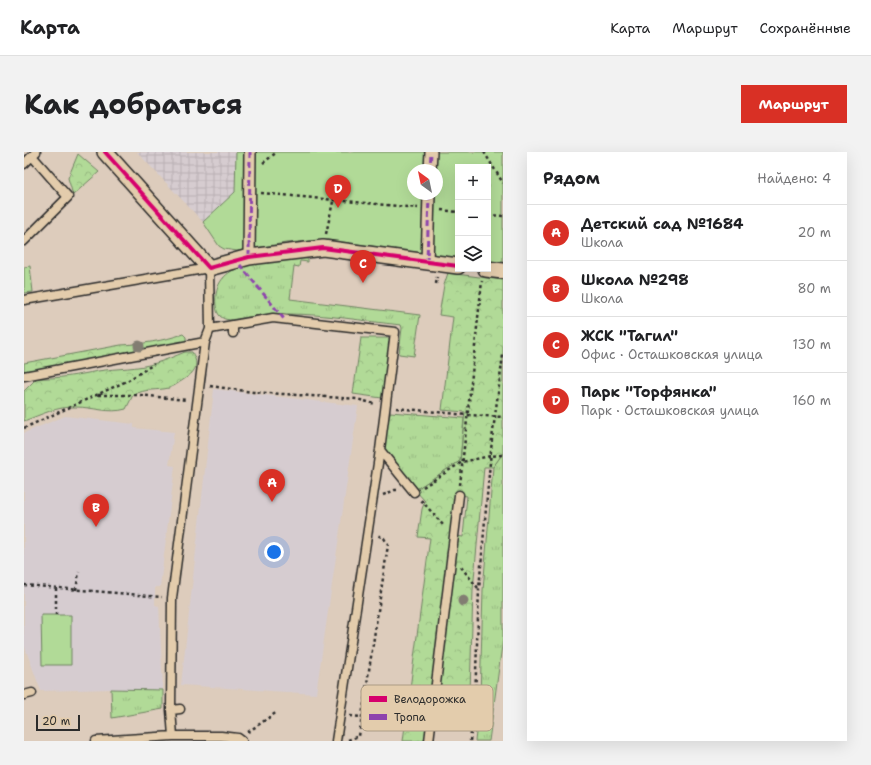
<!DOCTYPE html>
<html lang="ru">
<head>
<meta charset="utf-8">
<style>
	body { margin:0; font-family:"Shantell Sans",sans-serif; background:#f2f2f2; color:#202124 }
	.controls { position:absolute; right:12px; top:12px; display:grid; overflow:hidden; border-radius:0px; box-shadow:0 4px 16px #0002 }
	.controls button { width:36px; height:36px; display:grid; place-items:center; padding:0; border:0; border-bottom:1px solid #e0e0e0; background:#fff; color:#202124; font:20px sans-serif }
	.compass { position:absolute; left:383px; top:12px; width:36px; height:36px; border-radius:50%; background:#fff; box-shadow:0 4px 16px #0002; rotate:327deg }
	.scale { position:absolute; left:12px; bottom:10px; width:44px; box-sizing:border-box; padding-left:4px; border:2px solid #2b2b2b; border-top:0; font-size:11px; line-height:14px; white-space:nowrap; color:#2b2b2b; -webkit-text-stroke:3px #e3ccac; paint-order:stroke }
	.you { position:absolute; left:250px; top:400px; width:14px; height:14px; margin:-10px; border:3px solid #fff; border-radius:50%; background:#1a73e8; box-shadow:0 0 0 6px #1a73e833 }
	.badge { display:grid; place-items:center; width:26px; height:26px; border-radius:50%; background:#d93025; color:#fff; font-size:13px; font-weight:700 }
	.pin { position:absolute; translate:-50% -33px; filter:drop-shadow(0 1px 2px #0008) }
	.pin::after { content:''; position:absolute; top:21px; width:14px; height:12px; background:inherit; clip-path:polygon(0 0,100% 0,50% 100%) }
	.list { margin:0; padding:0; list-style:none }
	h2 { display:flex; justify-content:space-between; align-items:center; height:52px; margin:0; padding:0 16px; font-size:17px }
	h2 small { font-size:13px; font-weight:400; color:#757577 }
	.list li { display:grid; grid-template-columns:26px 1fr auto; gap:12px; align-items:center; box-sizing:border-box; height:56px; padding:0 16px; border-top:1px solid #e0e0e0 }
	.list b { display:block; font-size:15px; white-space:nowrap }
	.list p { margin:0; font-size:13px; white-space:nowrap; color:#757577 }
	.list em { font-size:13px; font-style:normal; color:#757577 }
	.icon { flex:none; width:22px; height:22px; fill:none; stroke:currentColor; stroke-width:2; stroke-linecap:round; stroke-linejoin:round }
	.map { position:relative; flex:none; width:479px; height:589px; overflow:hidden; border-radius:0px }
	header { display:flex; align-items:center; gap:24px; box-sizing:border-box; height:56px; padding:0 20px; background:#fff; border-bottom:1px solid #e0e0e0 }
	header strong { font-size:19px }
	nav { display:flex; gap:22px; margin-inline-start:auto; font-size:14px }
	.intro { display:flex; align-items:center; justify-content:space-between; box-sizing:border-box; height:96px; padding:0 24px }
	h1 { margin:0; font-size:28px }
	.button { padding:10px 18px; border-radius:0px; background:#d93025; color:#fff; font-size:14px; font-weight:700 }
	main { display:flex; gap:24px; padding:0 24px }
	aside { flex:1; background:#fff; border-radius:0px; box-shadow:0 4px 16px #0002 }
	.map>svg:first-child { display:block }
</style>
</head>
<body>
<header>
<strong>Карта</strong>
<nav><a>Карта</a><a>Маршрут</a><a>Сохранённые</a></nav>
</header>
<div class="intro"><h1>Как добраться</h1><a class="button">Маршрут</a></div>
<main>
<div class="map">
<svg width="479" height="589" viewBox="0 0 479 589">
	<defs>
		<pattern id="industrial-grid" width="8" height="8" patternUnits="userSpaceOnUse"><rect width="8" height="8" fill="#d6ccd0"/><path d="M0 4h8M4 0v8" fill="none" stroke="#b8afb3"/></pattern>
		<pattern id="grass-tufts" width="24" height="20" patternUnits="userSpaceOnUse"><rect width="24" height="20" fill="#b1da97"/><path d="M3 7l-1-3M5 7V3M7 7l1-3M15 17l-1-3M17 17v-4M19 17l1-3" fill="none" stroke="#98bb82"/></pattern>
		<pattern id="forest-crowns" width="20" height="18" patternUnits="userSpaceOnUse"><rect width="20" height="18" fill="#b1da97"/><path d="M2 6a3 3 0 1 1 6 0M12 15a3 3 0 1 1 6 0" fill="none" stroke="#98bb82"/></pattern>
	</defs>
	<rect width="100%" height="100%" fill="#ddccbc"/>
	<filter id="ink" filterUnits="userSpaceOnUse"><feTurbulence type="fractalNoise" baseFrequency=".025" numOctaves="2"/><feDisplacementMap in="SourceGraphic" scale="8" xChannelSelector="R" yChannelSelector="G"/><feConvolveMatrix kernelMatrix="1 2 1 2 8 2 1 2 1" color-interpolation-filters="sRGB"/></filter>
	<g filter="url(#ink)">
		<path fill="#d6ccd0" d="M190 237 334 254 292 542 157 533Z
			M41 264 110 272V276L150 280 145 313 151 314 136 435H131V453L135 454 139 538 87 537 17 539 0 493V281Z"/>
		<path fill="url(#industrial-grid)" d="M113 0H212L211 40 179 70Z"/>
		<path fill="url(#grass-tufts)" stroke="#6e8261" d="M274 106 284 107V110L276 109 275 115 270 114 266 147 396 163 390 204 375 202 378 176 377 173C339 169 301 162 264 162 244 161 225 165 206 168 197 167 193 163 192 154 187 107 242 110 274 106Z
			M366 260 440 266 436 309 391 338 359 297Z
			M479 301V486L465 589H451L456 547 459 438 469 315Z
			M87 537 139 538V557L88 566Z"/>
		<path fill="url(#forest-crowns)" stroke="#6e8261" fill-rule="evenodd" d="M54 2 75 20 49 43 44 26Z
			M424 121 479 128V301L469 315H460L449 438 445 575 404 570 401 589H379L406 386 394 385 398 357 401 349 391 338 436 309 441 260 418 258 429 165 415 163 420 133ZM436 343 443 344 439 385 432 384Z
			M159 182 162 185V189L159 192 0 219V211L97 193C118 192 139 189 159 182Z
			M337 186H367L358 246 329 242Z
			M161 200H168C176 214 171 220 159 228 154 231 151 234 145 236 131 239 123 236 109 243L102 257C85 262 69 255 52 255 34 254 16 263 0 269V239L13 226C34 227 54 223 74 219 93 216 114 217 132 211 142 208 151 204 161 200Z"/>
		<path fill="#b1da97" stroke="#6e8261" fill-rule="evenodd" d="M212 0H479V112L464 110V15H434V106L304 88 262 91 213 99 200 97 195 94 179 70 211 40ZM389 18H413V42H389Z
			M6 114 9 140 0 141V115Z
			M17 463H47V513H18Z"/>
		<g fill="none" stroke-linecap="round" stroke-linejoin="round">
			<defs>
				<path id="service" d="M0 12 8 4
					M0 89 44 45 8 4 12 0
					M0 148 185 116 186 177 181 190 148 446 147 558 149 584
					M209 173V181
					M186 177 249 166 371 180 356 298 312 589
					M0 224 181 190
					M356 298 390 340
					M0 543 8 541
					M147 558 156 557
					M72 589 149 584H197L214 586 218 589
					M405 589 435 343"/>
				<path id="pedestrian" d="M406 18 407 0
					M225 105 226 0
					M403 111 405 42"/>
				<path id="minor" d="M81 0 185 116 225 105 299 96 434 114
					M462 117 479 119"/>
			</defs>
			<use href="#service" stroke="#2b2b2b" stroke-width="11"/>
			<use href="#pedestrian" stroke="#2b2b2b" stroke-width="14"/>
			<use href="#minor" stroke="#2b2b2b" stroke-width="18"/>
			<path stroke="#2b2b2b" stroke-width="2.5" stroke-dasharray="3 3" stroke-linecap="butt" d="M460 0 479 31
				M239 11 253 0
				M237 41 394 56
				M417 58 434 60
				M464 63 479 64
				M302 82 310 45
				M412 132 413 125
				M186 234 229 240 333 247 351 252
				M74 243H116L162 248
				M372 256 443 263 479 265
				M0 276 103 229 130 212
				M436 333 458 129
				M399 335 438 310 466 304 479 303
				M359 343 371 338H375
				M397 348 420 374
				M437 415 454 436
				M0 433 138 445
				M52 438 55 420
				M32 463V436
				M326 564 338 565
				M224 580 253 560
				M324 588 335 584 364 393 360 386 353 383
				M446 589 451 547 455 437 468 287 479 203"/>
			<use href="#service" stroke="#e3ccac" stroke-width="8"/>
			<use href="#pedestrian" stroke="#e3ccac" stroke-width="11"/>
			<use href="#minor" stroke="#e3ccac" stroke-width="15"/>
			<path stroke="#8e44ad" stroke-width="3" stroke-dasharray="6 3" stroke-linecap="butt" d="M406 18 407 0
				M225 105 226 0
				M403 111 405 42
				M216 113 260 167"/>
			<defs>
				<path id="cycleway" d="M81 0 185 116 225 105 299 96 434 114"/>
			</defs>
			<use href="#cycleway" stroke="#e3ccac" stroke-width="6"/>
			<use href="#cycleway" stroke="#d6006c" stroke-width="4"/>
		</g>
		<g fill="#827d72">
			<circle cx="115" cy="194" r="5.5"/>
			<circle cx="439" cy="449" r="5.5"/>
		</g>
	</g>
	<rect x="337" y="533" width="132" height="46" rx="6" fill="#e3ccac" stroke="#ac9c85" stroke-width="1"/>
	<rect x="345" y="544" width="18" height="6" fill="#d6006c"/>
	<rect x="345" y="562" width="18" height="6" fill="#8e44ad"/>
	<g font-size="11" fill="#2b2b2b">
		<text x="370" y="551">Велодорожка</text>
		<text x="370" y="569">Тропа</text>
	</g>
</svg>
<div class="controls">
<button>+</button>
<button>−</button>
<button><svg class="icon" aria-label="layers" viewBox="0 0 24 24"><path d="M12 4l9 5-9 5-9-5zM3 14l9 5 9-5"/></svg></button>
</div>
<svg class="compass" viewBox="-18 -18 36 36"><path d="M0-13l5 13h-10z" fill="#e53935"/><path d="M0 13l5-13h-10z" fill="#757577"/></svg>
<div class="scale">20 m</div>
<div class="you"></div>
<div class="pin badge" style="left:248px;top:350px">A</div>
<div class="pin badge" style="left:72px;top:375px">B</div>
<div class="pin badge" style="left:339px;top:131px">C</div>
<div class="pin badge" style="left:314px;top:56px">D</div>
</div>
<aside>
<h2>Рядом<small>Найдено: 4</small></h2>
<ul class="list">
<li><span class="badge">A</span><div><b>Детский сад №1684</b><p>Школа</p></div><em>20 m</em></li>
<li><span class="badge">B</span><div><b>Школа №298</b><p>Школа</p></div><em>80 m</em></li>
<li><span class="badge">C</span><div><b>ЖСК &quot;Тагил&quot;</b><p>Офис · Осташковская улица</p></div><em>130 m</em></li>
<li><span class="badge">D</span><div><b>Парк &quot;Торфянка&quot;</b><p>Парк · Осташковская улица</p></div><em>160 m</em></li>
</ul>
</aside>
</main>
</body>
</html>
